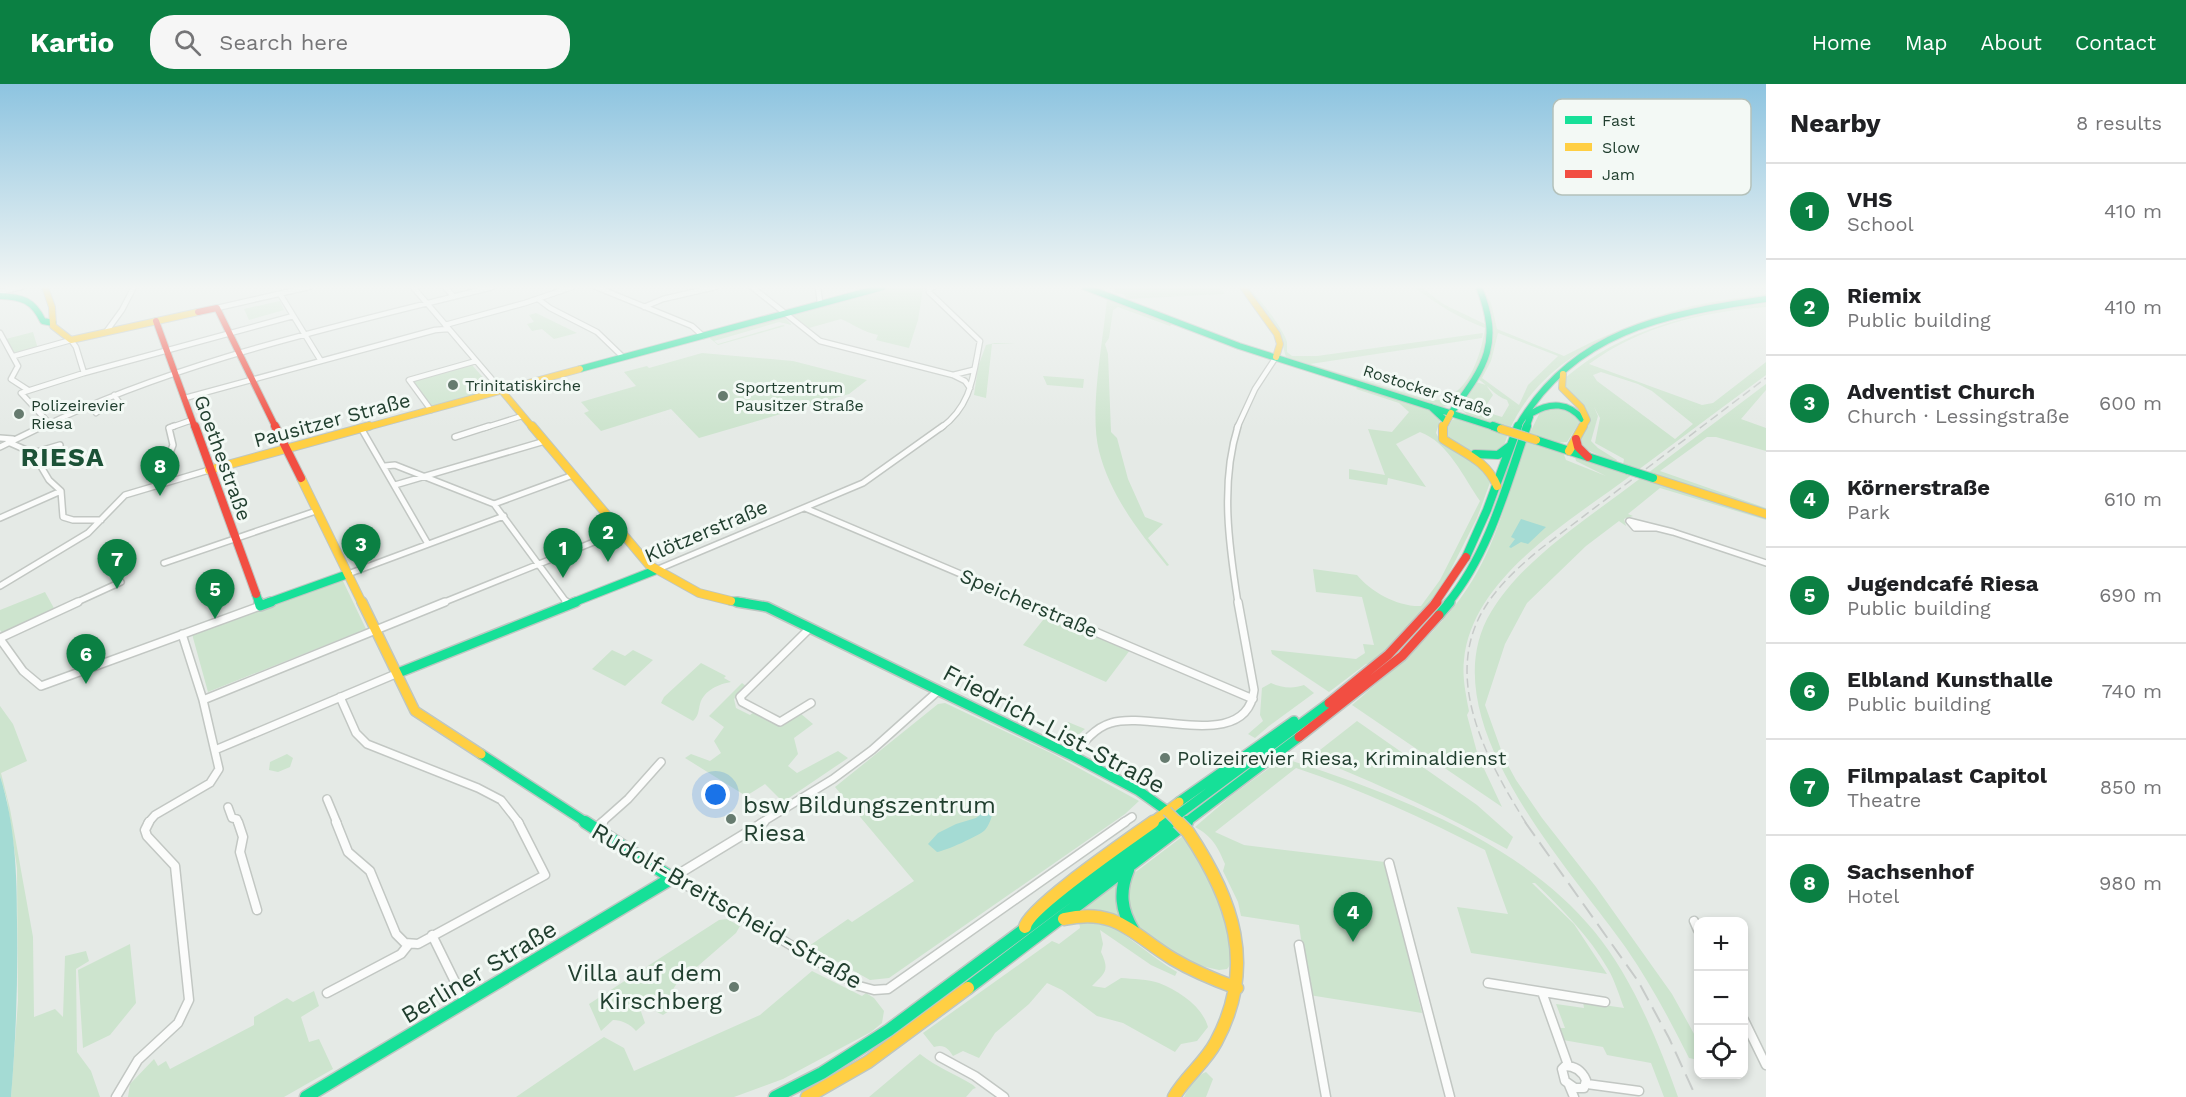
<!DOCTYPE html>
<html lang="en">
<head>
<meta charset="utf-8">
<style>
	body { margin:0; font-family:"Work Sans",sans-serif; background:#f6f6f6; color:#202124 }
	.controls { position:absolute; right:18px; bottom:18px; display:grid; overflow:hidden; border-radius:12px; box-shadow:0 3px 9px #0003 }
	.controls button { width:54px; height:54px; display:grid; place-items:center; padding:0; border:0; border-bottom:2px solid #e0e0e0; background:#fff; color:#202124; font:30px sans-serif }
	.you { position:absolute; left:716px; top:711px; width:21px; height:21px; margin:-15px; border:4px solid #fff; border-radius:50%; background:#1a73e8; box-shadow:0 0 0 9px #1a73e833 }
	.badge { display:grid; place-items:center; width:39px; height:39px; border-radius:50%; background:#0b8043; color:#fff; font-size:20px; font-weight:700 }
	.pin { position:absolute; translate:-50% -50px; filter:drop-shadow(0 2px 3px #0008) }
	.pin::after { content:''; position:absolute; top:32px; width:21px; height:18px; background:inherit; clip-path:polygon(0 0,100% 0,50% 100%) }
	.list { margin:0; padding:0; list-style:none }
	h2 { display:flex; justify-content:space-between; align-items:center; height:78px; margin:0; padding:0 24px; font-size:26px }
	h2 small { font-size:20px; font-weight:400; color:#757577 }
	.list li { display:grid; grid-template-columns:39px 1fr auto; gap:18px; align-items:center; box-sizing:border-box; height:96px; padding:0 24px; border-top:2px solid #e0e0e0 }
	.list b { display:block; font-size:22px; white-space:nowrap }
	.list p { margin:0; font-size:20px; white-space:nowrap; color:#757577 }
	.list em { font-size:20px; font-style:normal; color:#757577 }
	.icon { flex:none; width:33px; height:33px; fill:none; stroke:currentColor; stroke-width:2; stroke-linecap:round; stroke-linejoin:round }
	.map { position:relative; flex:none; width:1766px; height:1013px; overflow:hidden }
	header { display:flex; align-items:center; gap:36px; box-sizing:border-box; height:84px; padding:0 30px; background:#0b8043; color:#fff }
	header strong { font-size:28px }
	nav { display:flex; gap:33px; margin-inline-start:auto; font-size:21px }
	.search { width:420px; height:54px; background:#f6f6f6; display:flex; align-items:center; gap:15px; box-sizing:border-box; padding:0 21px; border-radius:24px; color:#757577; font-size:22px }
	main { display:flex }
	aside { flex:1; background:#fff }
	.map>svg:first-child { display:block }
</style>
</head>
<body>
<header>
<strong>Kartio</strong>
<div class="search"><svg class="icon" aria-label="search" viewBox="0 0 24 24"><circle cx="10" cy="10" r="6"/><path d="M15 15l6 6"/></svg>Search here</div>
<nav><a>Home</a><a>Map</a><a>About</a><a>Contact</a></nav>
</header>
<main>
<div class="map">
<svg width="1766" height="1013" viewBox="0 0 1766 1013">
	<rect width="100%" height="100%" fill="#e5eae6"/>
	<path fill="#cde4ce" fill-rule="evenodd" d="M886 203H921L923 205 918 236 909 264 876 256 878 251C861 247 855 241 841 235L809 244 790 231Z
		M1115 203H1219L1225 210 1127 215 1123 210 1115 209Z
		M1246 203C1256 208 1284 246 1287 258 1287 262 1287 265 1287 268L1292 272H1317L1483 249 1482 254 1310 280 1428 316C1466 320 1481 273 1485 244 1458 234 1437 220 1414 203H1421L1443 220 1485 240 1482 220 1474 203H1477C1497 243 1491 267 1466 303 1460 312 1453 322 1442 323L1286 273 1279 249Z
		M1481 203 1491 219 1497 245 1564 272C1602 252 1642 235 1684 224 1711 217 1739 214 1766 210V214L1623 245C1575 267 1532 296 1510 345 1496 340 1466 337 1461 323L1476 298 1486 301 1493 311 1485 323 1486 328 1502 333 1509 321 1507 316C1495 312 1489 302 1478 295 1497 264 1499 235 1481 203ZM1498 249 1558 272 1528 301 1519 321 1482 294 1491 277Z
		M1107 215 1172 240 1170 242 1118 223 1113 226 1109 254 1105 260 1108 270 1111 348 1117 354 1128 395 1145 433 1163 440 1148 454 1169 481 1167 482C1139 448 1110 411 1099 367 1089 327 1103 258 1107 215Z
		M280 217 284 226 249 236 244 225Z
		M1766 219V223C1702 228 1641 242 1589 280L1702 321 1713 319 1766 278V291L1638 386 1623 381 1624 375 1595 359 1600 334 1594 323 1598 332 1591 357 1598 364 1617 376 1616 379 1583 364 1581 355 1589 332 1585 323 1566 308 1565 294C1623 245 1691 229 1766 219ZM1601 288 1638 300 1652 307 1693 340 1675 355 1597 297 1593 291Z
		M536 229 577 249 554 255 542 245 532 247 527 240 534 238 529 231Z
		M783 232 792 241 779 238 714 257 718 260 783 241 785 242 718 261 707 252Z
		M33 248 38 265 13 271 6 255Z
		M995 259 1016 260H992L986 314 974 311 978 283 986 261Z
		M702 269 793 277 867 296 849 310 699 354 671 325 601 347 584 329 589 327 581 318 636 302 624 288 647 282 649 284Z
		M472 281 494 306 432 323 411 296Z
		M1043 292 1084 295 1083 304 1047 301Z
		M1766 300V306L1741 335 1766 344V367L1716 353H1707L1660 387 1766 424V427L1648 389Z
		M1359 302 1433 327 1440 336 1436 349 1441 358 1480 377 1491 396 1477 434 1444 499 1445 502 1416 538 1373 579 1366 580 1329 608 1272 570 1271 566 1356 575 1365 569 1363 560 1374 561 1362 513 1316 508 1313 485 1357 491C1371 508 1398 523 1421 522L1440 496 1480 417C1464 394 1448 358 1420 348L1396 360 1426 403 1388 394 1387 401 1349 395V385L1385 391 1368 345 1392 348 1409 328 1399 319 1356 305Z
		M1562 322 1581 336 1567 358 1554 359 1529 351 1541 326Z
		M1458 334 1508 350 1502 367 1474 369 1448 356 1446 347 1452 336Z
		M1526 357 1563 368 1566 376 1606 392 1576 377 1575 373 1633 390C1572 436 1472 492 1464 576 1462 593 1466 611 1469 627L1467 631 1478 672 1502 723 1352 621C1396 583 1441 547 1472 497 1498 455 1510 403 1526 357Z
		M1642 393 1766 432V436L1660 404 1628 430 1633 432 1624 435 1626 442 1619 437 1586 462 1527 519 1505 560 1485 621 1504 674 1516 696 1542 734 1596 803 1672 910 1698 957V976L1689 974C1670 936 1650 899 1626 864 1569 783 1427 634 1491 528 1524 473 1592 432 1642 393Z
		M342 495 366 545 208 608 192 550Z
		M45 508 55 526 2 549 0 546V526Z
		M1047 531 1130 566 1106 598 1023 561Z
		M612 566 625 572 633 566 653 576 625 602 592 585Z
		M701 579 726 592 724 594 731 598C719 600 704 606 700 620 698 628 699 631 693 637L661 619 664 613Z
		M742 599 746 602 734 615 736 624 750 631 754 628 779 641 800 629 813 640 794 654 798 670 788 682 797 689 838 667 848 674 783 718 765 700 746 712 685 674 691 670 710 677 721 669 714 657 724 643 709 632Z
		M1271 599C1282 604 1293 605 1304 601L1314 609 1269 642 1255 654 1248 650 1263 637 1260 631 1262 604Z
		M945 619 1053 670 1139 717 1125 730 889 894 870 896 809 862 848 835 852 838 914 797 835 703 938 620Z
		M0 622 13 640 27 677 1 689 10 725 33 853 34 933 55 925 63 933 65 872 86 867 89 877 76 885 77 968 91 987 100 1013H11L18 917 17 784 7 716 0 692Z
		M1357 637 1477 721 1513 753 1507 765C1444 730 1379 700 1311 673Z
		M1068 638 1085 645C1074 654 1067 662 1054 656Z
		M287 670 293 674 290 683 278 688 269 686 270 678Z
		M1283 674C1392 709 1520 757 1594 847 1632 893 1658 957 1678 1013H1664L1651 979 1607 971 1603 963 1563 956 1558 944H1565L1556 920 1584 924 1583 918 1624 924C1619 911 1615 897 1608 885 1589 852 1562 825 1535 799H1532L1574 840 1607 890 1471 869 1457 823 1508 830 1485 766C1423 734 1362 706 1296 684L1215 748 1244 761 1385 778 1422 929 1309 911 1299 841 1241 832 1238 818 1223 787 1225 780C1218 763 1212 752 1195 743L1231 712Z
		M1183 752C1193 764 1203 776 1210 790 1219 807 1242 870 1227 885L1219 886 1192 880 1140 846 1130 835 1123 806 1133 790Z
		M1116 797 1119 831 1076 828Z
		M1096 834C1126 848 1149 872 1177 888L1175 892 1151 881 1100 846 1103 860 1101 868C1110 887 1105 889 1092 902L1105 904 1121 894C1133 895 1148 895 1159 899 1179 907 1202 922 1208 943L1197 957 1181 960 1175 968 1123 939 1097 932 1062 906 1047 899 1029 920 995 949 979 974 963 967 953 972C948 964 944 960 934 963L923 949 1052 857 1059 860 1080 844 1079 836Z
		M727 835 740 842 736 849 698 882 682 891 667 915 669 927 663 931 657 928 650 917 639 922 645 939 636 947C630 940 622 936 613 936L601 947 589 920 719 836Z
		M130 860 136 919 110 951 83 964 78 886Z
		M812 887 862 912 866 909 874 914 884 927 882 939 871 948 783 995 734 1013H516L604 953 624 964 634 987 760 931Z
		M314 907 319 922 301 933 309 958 319 955 333 985 284 1013H128L130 1000 154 975 158 982 166 977 170 985 254 941V933L287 914 293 918Z
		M920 970C936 983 955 990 973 1001L976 1004 973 1005 966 1013H869Z
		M1206 988 1213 995 1206 1013H1184C1188 1004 1197 991 1206 988Z"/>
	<path fill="#a4dbd4" d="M1521 435 1546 443 1528 460 1521 458 1511 464 1509 463 1515 455 1511 453Z
		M0 692C15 740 17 788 17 838 18 897 16 954 11 1013H0Z
		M995 719C993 728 991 739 985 746 979 752 945 767 937 768L928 760 938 749 956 740 976 734Z"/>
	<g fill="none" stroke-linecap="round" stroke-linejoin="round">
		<defs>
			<path id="street-far3" d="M413 203 502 307
				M445 203 454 213
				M596 203 692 242 703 252
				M752 203 820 257 953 291 965 297 970 304
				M818 203 820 219
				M934 203 929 205V208L980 257C973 292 972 321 941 344
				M0 208 21 203
				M280 210 321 277
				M538 215 550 224 597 248 623 273
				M644 223 663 215 715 203
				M217 224 309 203
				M445 241 525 219 572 203
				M106 248 122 226 134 203
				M0 249 18 282 11 295 28 306
				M14 272 71 256 76 263 84 289
				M953 291 973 286
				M185 314 435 246 448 245
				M431 326 409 296 476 277
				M96 329 104 323 119 318 114 311
				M48 338 21 309 84 289 293 232
				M40 344C182 275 340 242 492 203
				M169 344 192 336
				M484 344 522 332
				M1237 344 1255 305 1276 273"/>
			<path id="street-far2" d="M1238 342C1220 399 1229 462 1238 519
				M361 344 428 460
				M455 353 489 342
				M0 354 13 355
				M8 358 33 369 49 396 61 407 63 433 73 436H101
				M0 363 43 342
				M33 369 60 361
				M165 382 172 385 164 390 159 388Z
				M165 382 173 361 169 344 174 342
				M385 382 395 381 494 420 567 519
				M395 401 545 357
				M494 420 573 391
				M805 424 1029 519
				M0 434 61 407
				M1657 444H1635L1629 437 1673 448 1766 479
				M164 479 316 427
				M656 486 863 399 943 342
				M348 490 504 432
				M0 502 88 449 125 411 209 386
				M75 519 121 498
				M442 519 621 447"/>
			<path id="street-far1" d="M566 518 568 521
				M1025 518 1253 615
				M810 544 740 613 742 618 780 638 811 619
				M0 554 78 518
				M0 555 23 587 41 602 260 522
				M340 613 356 649 367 660 478 704 501 716 519 739
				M203 616 445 518
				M215 666 398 589
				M1073 672C1083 659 1094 644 1111 639 1150 626 1247 669 1254 606L1238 518
				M327 715 337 739
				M228 723 232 734 237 735 238 739
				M148 739 155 731 210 699 219 685 203 616 182 550
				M601 739 628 715 661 678
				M761 739 833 695 872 666 938 607
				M1123 739 1132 733"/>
			<path id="street" d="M238 738 243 753 240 768 257 826
				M336 738 348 768 370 787 396 850 405 859 418 860 545 791 518 738
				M595 745 603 738
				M1389 779 1450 1013
				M672 794 727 823 859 902 874 906 888 905 1125 738
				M672 794 764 738
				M1694 837 1698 846
				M432 851 465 918
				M1299 861 1326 1013
				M1488 899 1605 918
				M1542 908 1568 981
				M327 909 401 870 409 860
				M1744 936 1766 981
				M940 973 975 992 1004 1013
				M1565 982C1575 982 1582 987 1586 996L1584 1004H1575L1565 997 1562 985Z
				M1587 1000 1639 1007
				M1569 1001 1574 1013
				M116 1013 138 976 178 939 189 916 175 782 147 752 145 746 149 738"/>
			<path id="fast-far3" d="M1085 203 1239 262 1497 344
				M0 212C22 213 33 216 43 237L53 239
				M580 285 883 203
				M1431 323 1446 337
				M1451 329C1485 282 1502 261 1479 203
				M1532 329C1550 318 1569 318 1583 336
				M1517 344C1572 247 1664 230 1766 215
				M1526 344 1530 333"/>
			<path id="fast-far2" d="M1493 342 1501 345
				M1536 356 1628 386
				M1475 370 1498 371 1510 362
				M1466 473 1487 426 1518 342
				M256 510 259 519
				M731 517 746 519
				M267 519 348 490
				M572 519 656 486
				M1448 519C1489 469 1506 403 1527 342"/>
			<path id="fast-far1" d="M259 518 260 522 271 518
				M737 518 767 523 1073 672 1139 707 1167 727
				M1439 531 1450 518
				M398 589 576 518
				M481 670 587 739
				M1179 718 1294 637
				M1167 739 1329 619
				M1185 739 1299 653"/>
			<path id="fast" d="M1128 786C1119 808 1121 826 1133 846
				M968 904 1187 738
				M306 1013 672 794 585 738
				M775 1013 822 989 889 946 1169 738"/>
			<path id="slow-far3" d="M45 203 52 223 53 242 71 256 198 228
				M1243 203 1277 250 1280 260 1276 273
				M1563 290 1562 304 1581 323 1587 336 1582 344
				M502 307 533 344
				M364 344 580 285
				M1443 344 1451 329"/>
			<path id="slow-far2" d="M532 342 649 481 699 509 731 517
				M1443 342V355C1465 370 1486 376 1497 402
				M1569 367 1583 342
				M209 386 369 342
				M301 394 362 519
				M1653 394 1766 430"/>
			<path id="slow-far1" d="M362 518 415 627 481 670
				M1151 739 1179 718"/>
			<path id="slow" d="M1064 835C1116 823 1132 850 1173 875 1193 887 1215 896 1237 904
				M1025 843C1028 824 1131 754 1153 738
				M807 1013 868 978 968 904
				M1174 1013C1185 993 1205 979 1216 958 1257 882 1233 815 1188 748"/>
			<path id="jam-far2" d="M198 228 217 224 276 344
				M156 237 195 344"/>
			<path id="jam-far1" d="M195 342 256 510
				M275 342 301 394
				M1576 355 1578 363 1588 373
				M1435 519 1466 473"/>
			<path id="jam" d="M1329 619 1388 571 1437 518
				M1299 653 1402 572 1439 531"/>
		</defs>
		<use href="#street-far3" stroke="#c2c7c3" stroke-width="7"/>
		<use href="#street-far2" stroke="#c2c7c3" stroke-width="8"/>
		<use href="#street-far1" stroke="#c2c7c3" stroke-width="10"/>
		<use href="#street" stroke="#c2c7c3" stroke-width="11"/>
		<use href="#fast-far3" stroke="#bec6c2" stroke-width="8"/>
		<use href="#fast-far2" stroke="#bec6c2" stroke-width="10"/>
		<use href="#fast-far1" stroke="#bec6c2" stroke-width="12"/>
		<use href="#fast" stroke="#bec6c2" stroke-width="15"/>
		<use href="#slow-far3" stroke="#bec6c2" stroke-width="8"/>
		<use href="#slow-far2" stroke="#bec6c2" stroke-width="10"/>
		<use href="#slow-far1" stroke="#bec6c2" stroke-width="12"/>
		<use href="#slow" stroke="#bec6c2" stroke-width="15"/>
		<use href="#jam-far2" stroke="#bec6c2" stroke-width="8"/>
		<use href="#jam-far1" stroke="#bec6c2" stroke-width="10"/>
		<use href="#jam" stroke="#bec6c2" stroke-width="12"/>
		<use href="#street-far3" stroke="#fbfcfb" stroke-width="4.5"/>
		<use href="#street-far2" stroke="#fbfcfb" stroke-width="5"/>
		<use href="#street-far1" stroke="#fbfcfb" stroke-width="7"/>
		<use href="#street" stroke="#fbfcfb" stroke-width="8"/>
		<use href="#fast-far3" stroke="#16e098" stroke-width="6"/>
		<use href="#fast-far2" stroke="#16e098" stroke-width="8"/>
		<use href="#fast-far1" stroke="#16e098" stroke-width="9"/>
		<use href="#fast" stroke="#16e098" stroke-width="12"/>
		<use href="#slow-far3" stroke="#ffcf43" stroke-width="6"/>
		<use href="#slow-far2" stroke="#ffcf43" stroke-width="8"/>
		<use href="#slow-far1" stroke="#ffcf43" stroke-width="9"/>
		<use href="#slow" stroke="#ffcf43" stroke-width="12"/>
		<use href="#jam-far2" stroke="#f24e42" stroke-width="6"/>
		<use href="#jam-far1" stroke="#f24e42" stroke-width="8"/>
		<use href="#jam" stroke="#f24e42" stroke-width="9"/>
		<path stroke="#c7cbc9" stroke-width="1.5" stroke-dasharray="9 4.5" stroke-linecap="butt" d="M1526 739C1491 683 1447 606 1477 538 1490 509 1515 486 1539 466L1766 294"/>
		<path stroke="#c7cbc9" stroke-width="2" stroke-dasharray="17 8" stroke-linecap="butt" d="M1525 738 1638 897 1669 954 1696 1013"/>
		<defs>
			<path id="fast-bridge" d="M1628 386 1653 394"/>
			<path id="slow-bridge-far2" d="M1501 345 1536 356"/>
			<path id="slow-bridge-far1" d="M1167 727 1179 739"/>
			<path id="slow-bridge" d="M1178 738 1188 748"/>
		</defs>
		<use href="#fast-bridge" stroke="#bec6c2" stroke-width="10" stroke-linecap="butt"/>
		<use href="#slow-bridge-far2" stroke="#bec6c2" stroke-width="10" stroke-linecap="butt"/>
		<use href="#slow-bridge-far1" stroke="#bec6c2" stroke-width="12" stroke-linecap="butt"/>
		<use href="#slow-bridge" stroke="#bec6c2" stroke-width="15" stroke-linecap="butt"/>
		<use href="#fast-bridge" stroke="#16e098" stroke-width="8"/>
		<use href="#slow-bridge-far2" stroke="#ffcf43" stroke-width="8"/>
		<use href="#slow-bridge-far1" stroke="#ffcf43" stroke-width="9"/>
		<use href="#slow-bridge" stroke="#ffcf43" stroke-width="12"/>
	</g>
	<linearGradient id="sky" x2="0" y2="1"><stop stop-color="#8dc4e0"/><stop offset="0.59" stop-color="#f3f6f4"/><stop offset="1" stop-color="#f3f6f4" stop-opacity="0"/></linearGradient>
	<rect width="1766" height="344" fill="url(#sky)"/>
	<g fill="#667b6f" stroke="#f3f9f5" stroke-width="2">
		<circle cx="453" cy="301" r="6"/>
		<circle cx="723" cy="312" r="6"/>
		<circle cx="19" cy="330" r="6"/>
		<circle cx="1165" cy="674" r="6"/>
		<circle cx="731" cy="735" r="6"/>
		<circle cx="734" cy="903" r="6"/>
	</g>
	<g text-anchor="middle" stroke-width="6" stroke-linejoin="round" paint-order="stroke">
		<g font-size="16" fill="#213f2f" stroke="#f3f9f5" text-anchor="start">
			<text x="465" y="307">Trinitatiskirche</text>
			<text x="735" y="309">Sportzentrum<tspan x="735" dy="18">Pausitzer Straße</tspan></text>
			<text x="31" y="327">Polizeirevier<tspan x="31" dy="18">Riesa</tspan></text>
		</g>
		<g font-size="16" fill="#213f2f" stroke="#f3f9f5">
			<text transform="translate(1428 306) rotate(18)" y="6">Rostocker Straße</text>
		</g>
		<g font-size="20" fill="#213f2f" stroke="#f3f9f5">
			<text transform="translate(332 336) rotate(-15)" y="7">Pausitzer Straße</text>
			<text transform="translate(223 374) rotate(70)" y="7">Goethestraße</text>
			<text transform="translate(706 447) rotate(-23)" y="7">Klötzerstraße</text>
			<text transform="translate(1029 519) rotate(23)" y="7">Speicherstraße</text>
		</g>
		<g font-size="20" fill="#213f2f" stroke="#f3f9f5" text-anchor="start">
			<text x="1177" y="681">Polizeirevier Riesa, Kriminaldienst</text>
		</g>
		<g font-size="24" fill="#213f2f" stroke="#f3f9f5">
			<text transform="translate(1054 645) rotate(28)" y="8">Friedrich-List-Straße</text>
			<text transform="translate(727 822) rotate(30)" y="8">Rudolf-Breitscheid-Straße</text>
			<text transform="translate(479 888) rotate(-31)" y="8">Berliner Straße</text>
		</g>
		<g font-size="24" fill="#213f2f" stroke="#f3f9f5" text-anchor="start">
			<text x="743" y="729">bsw Bildungszentrum<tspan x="743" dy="28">Riesa</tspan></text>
			<text x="722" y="897" text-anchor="end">Villa auf dem<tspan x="722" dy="28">Kirschberg</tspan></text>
		</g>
		<g font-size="26" font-weight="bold" letter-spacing="1.5" fill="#1c5237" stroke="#f3f9f5">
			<text x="63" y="382">RIESA</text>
		</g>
	</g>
	<rect x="1553" y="15" width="198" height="96" rx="9" fill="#f3f9f5" stroke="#b4c1ba" stroke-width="1.5"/>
	<rect x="1565" y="32" width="27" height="8" fill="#16e098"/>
	<rect x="1565" y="59" width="27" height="8" fill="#ffcf43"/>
	<rect x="1565" y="86" width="27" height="8" fill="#f24e42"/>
	<g font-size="16" fill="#213f2f">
		<text x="1602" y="42">Fast</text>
		<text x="1602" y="69">Slow</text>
		<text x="1602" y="96">Jam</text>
	</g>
</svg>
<div class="controls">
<button>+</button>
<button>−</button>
<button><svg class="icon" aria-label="locate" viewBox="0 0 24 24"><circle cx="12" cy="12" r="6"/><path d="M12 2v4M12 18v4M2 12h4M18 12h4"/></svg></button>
</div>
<div class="you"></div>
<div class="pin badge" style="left:563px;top:494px">1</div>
<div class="pin badge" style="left:608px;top:478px">2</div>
<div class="pin badge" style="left:361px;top:490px">3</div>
<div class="pin badge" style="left:1353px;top:858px">4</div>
<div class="pin badge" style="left:215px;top:535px">5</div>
<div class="pin badge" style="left:86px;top:600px">6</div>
<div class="pin badge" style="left:117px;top:505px">7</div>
<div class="pin badge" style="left:160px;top:412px">8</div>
</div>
<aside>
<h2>Nearby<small>8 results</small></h2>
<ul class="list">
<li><span class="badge">1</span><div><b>VHS</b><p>School</p></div><em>410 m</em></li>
<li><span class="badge">2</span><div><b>Riemix</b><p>Public building</p></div><em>410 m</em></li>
<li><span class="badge">3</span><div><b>Adventist Church</b><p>Church · Lessingstraße</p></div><em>600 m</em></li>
<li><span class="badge">4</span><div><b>Körnerstraße</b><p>Park</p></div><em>610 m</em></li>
<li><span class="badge">5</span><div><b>Jugendcafé Riesa</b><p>Public building</p></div><em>690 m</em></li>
<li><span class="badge">6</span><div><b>Elbland Kunsthalle</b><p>Public building</p></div><em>740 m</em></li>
<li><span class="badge">7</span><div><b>Filmpalast Capitol</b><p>Theatre</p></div><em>850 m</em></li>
<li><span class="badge">8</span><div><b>Sachsenhof</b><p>Hotel</p></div><em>980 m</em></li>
</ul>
</aside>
</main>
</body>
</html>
